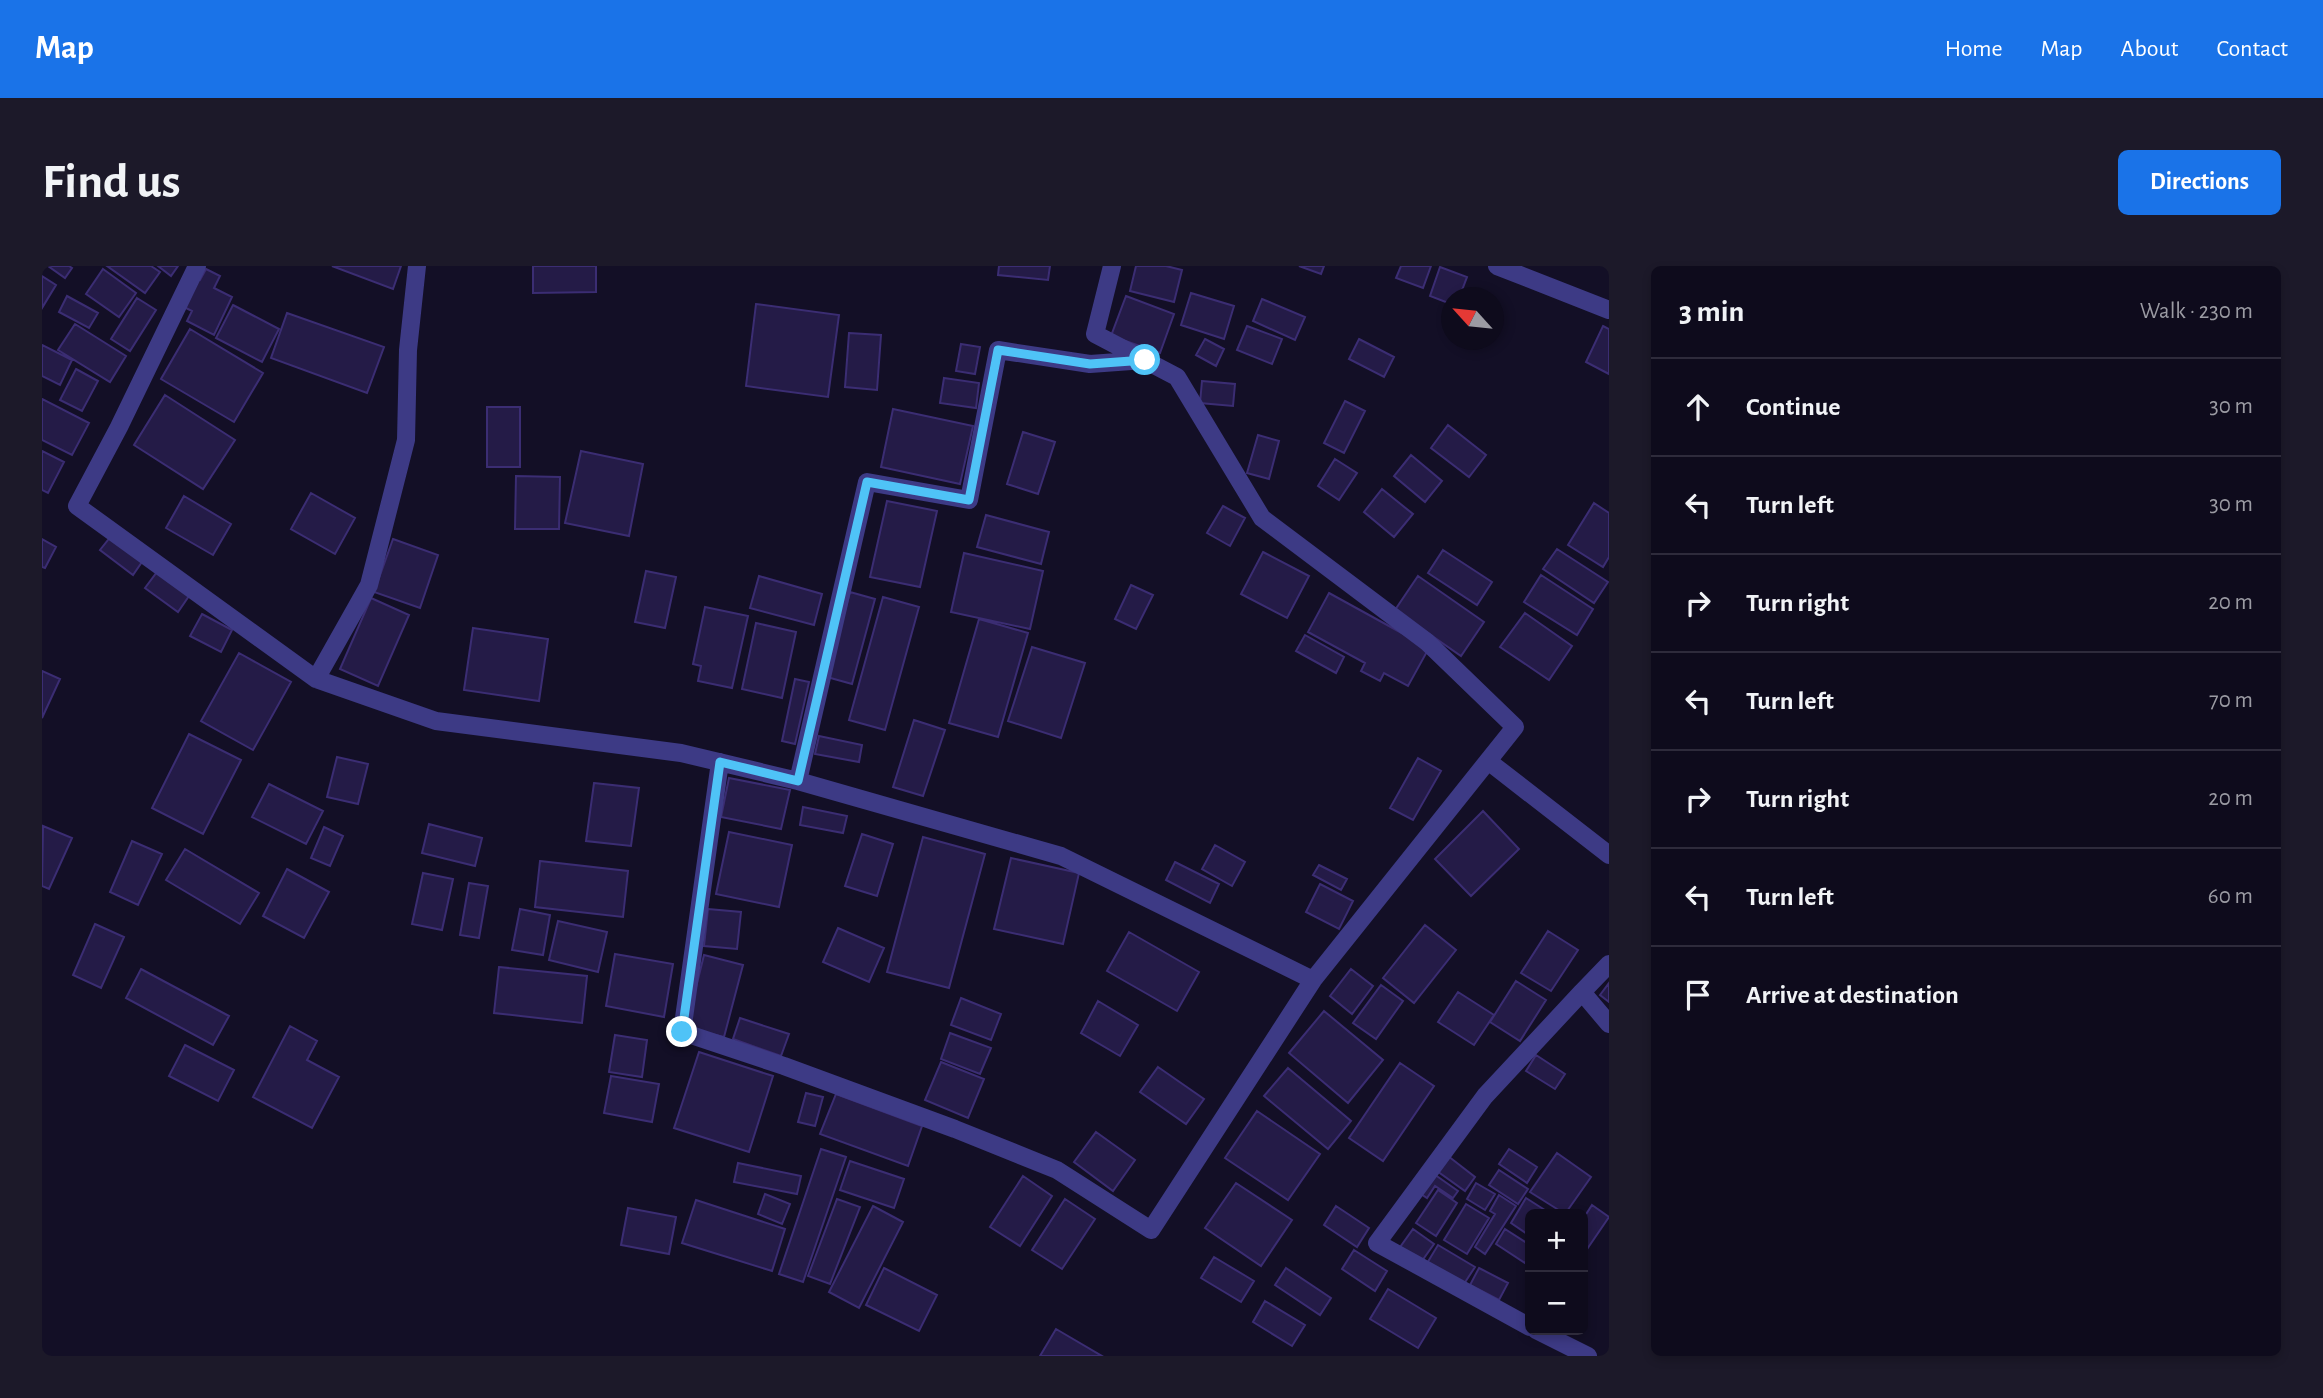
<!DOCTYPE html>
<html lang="en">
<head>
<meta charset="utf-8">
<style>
	body { margin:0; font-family:"Alegreya Sans",sans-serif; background:#1c1929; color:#f1f3f6 }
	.controls { position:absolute; right:21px; bottom:21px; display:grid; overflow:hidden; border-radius:10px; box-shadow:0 4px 10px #0003 }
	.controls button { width:63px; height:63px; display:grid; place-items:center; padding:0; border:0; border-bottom:2px solid #2e2b3b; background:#0e0b1c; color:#f1f3f6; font:35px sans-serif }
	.compass { position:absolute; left:1399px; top:21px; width:63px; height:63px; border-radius:50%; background:#0e0b1c; box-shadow:0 4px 10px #0003; rotate:297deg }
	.stop { position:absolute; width:21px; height:21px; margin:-16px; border:5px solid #4fc3f7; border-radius:50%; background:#fff }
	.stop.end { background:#4fc3f7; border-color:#fff; box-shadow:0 2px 7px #0008 }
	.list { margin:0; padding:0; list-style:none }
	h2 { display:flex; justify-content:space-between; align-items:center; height:91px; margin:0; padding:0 28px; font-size:30px }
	h2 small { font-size:23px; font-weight:400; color:#9b9ba3 }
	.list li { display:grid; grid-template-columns:46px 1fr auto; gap:21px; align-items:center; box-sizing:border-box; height:98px; padding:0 28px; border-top:2px solid #2e2b3b }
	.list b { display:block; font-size:26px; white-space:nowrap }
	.list em { font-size:23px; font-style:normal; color:#9b9ba3 }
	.icon { flex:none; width:38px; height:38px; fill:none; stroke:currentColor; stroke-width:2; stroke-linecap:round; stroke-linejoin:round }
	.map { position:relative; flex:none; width:1567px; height:1090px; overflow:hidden; border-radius:10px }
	header { display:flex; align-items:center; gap:42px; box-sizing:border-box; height:98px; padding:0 35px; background:#1a73e8; color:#fff }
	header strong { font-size:33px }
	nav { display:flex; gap:38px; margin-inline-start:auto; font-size:24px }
	.intro { display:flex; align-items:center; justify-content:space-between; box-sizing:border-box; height:168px; padding:0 42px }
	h1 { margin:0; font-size:49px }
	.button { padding:18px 32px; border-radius:10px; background:#1a73e8; color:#fff; font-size:24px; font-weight:700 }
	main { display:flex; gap:42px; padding:0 42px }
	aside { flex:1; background:#0e0b1c; border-radius:10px; box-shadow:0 4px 10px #0003 }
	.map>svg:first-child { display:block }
</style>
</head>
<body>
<header>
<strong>Map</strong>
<nav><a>Home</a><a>Map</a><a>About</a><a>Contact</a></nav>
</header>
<div class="intro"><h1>Find us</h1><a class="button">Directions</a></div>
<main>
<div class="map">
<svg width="1567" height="1090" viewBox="0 0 1567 1090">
	<rect width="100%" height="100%" fill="#130f26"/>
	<path fill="#241b47" stroke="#3b2d73" stroke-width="2" d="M6 0H27L30 2 23 12Z
		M65 0H109L118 6 103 27Z
		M116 0H136L129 10Z
		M290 0H359L351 23Z
		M491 0H554V26L491 27Z
		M957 0H1008L1006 14 956 9Z
		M1094 0H1124L1140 4 1132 36 1088 25Z
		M1257 0H1282L1279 8Z
		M1359 0H1389L1381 22 1354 12Z
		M1398 1 1425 11 1417 32H1409V38L1388 30Z
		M61 3 94 27 77 51 44 28Z
		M164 3 178 10 172 22 190 31 172 69 145 55 150 45 140 40 154 12 158 14Z
		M0 10 14 19 0 42Z
		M1149 27 1192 40 1182 73 1139 59Z
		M25 30 56 47 47 62 17 46Z
		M1084 30 1132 48 1118 87 1069 70Z
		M95 32 114 44 88 85 69 73Z
		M1220 33 1263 51 1253 74 1211 55Z
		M714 38 797 49 786 131 704 120Z
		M191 39 237 63 220 96 174 72Z
		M245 47 342 81 325 127 229 92Z
		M33 58 84 90 68 116 16 84Z
		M1205 60 1240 73 1230 98 1195 84Z
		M1561 60 1567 63V108L1544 96Z
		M148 63 221 107 192 156 119 113Z
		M807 67 839 69 835 124 803 121Z
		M1163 73 1182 83 1174 100 1154 89Z
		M1317 73 1352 91 1342 111 1307 93Z
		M919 78 938 81 933 108 914 105Z
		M0 79 30 94 18 119 0 110Z
		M34 103 56 115 40 145 18 134Z
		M902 112 937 117 934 142 898 137Z
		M1160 115 1193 118 1191 140 1158 137Z
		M123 129 193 174 161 223 92 179Z
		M0 133 47 157 30 189 0 174Z
		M1303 135 1323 145 1302 187 1282 177Z
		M445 141H478V201H445Z
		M851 143 931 160 918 218 839 201Z
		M1406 159 1444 189 1427 211 1389 182Z
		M981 166 1013 176 996 228 965 218Z
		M1216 169 1237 175 1227 213 1205 207Z
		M0 185 22 196 6 227 0 224Z
		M539 185 601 198 587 270 523 257Z
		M1369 189 1400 215 1383 236 1352 210Z
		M1293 193 1315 207 1297 234 1276 220Z
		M474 210 518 211 517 263H473Z
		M1340 223 1371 248 1352 271 1322 246Z
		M269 227 313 252 293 288 249 263Z
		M142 230 189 258 171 289 124 262Z
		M845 235 895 245 878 321 828 311Z
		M1552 237 1567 247V291L1561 301 1526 279Z
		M1181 240 1203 252 1188 280 1165 267Z
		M944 249 1007 266 999 298 935 281Z
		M70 269 102 293 91 309 58 284Z
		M0 273 14 281 3 302 0 301Z
		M351 273 396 289 378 342 332 326Z
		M1515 283 1566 316 1552 337 1501 303Z
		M1401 284 1450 316 1435 339 1386 307Z
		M1221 286 1267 310 1245 352 1199 328Z
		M922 287 1001 305 988 363 909 346Z
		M604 305 634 311 623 362 593 356Z
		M115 306 147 330 136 346 103 322Z
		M1499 309 1551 343 1535 369 1482 336Z
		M717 310 780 328 772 359 708 342Z
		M1376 310 1442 356 1419 390 1353 344Z
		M1089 319 1111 329 1094 363 1073 353Z
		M808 326 833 333 810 418 785 411Z
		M1287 327 1387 382 1366 420 1342 407 1338 415 1319 405 1323 397 1266 366Z
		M841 331 877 341 843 464 807 454Z
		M329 332 367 349 336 420 298 403Z
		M663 341 706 350 690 422 656 415 659 400 651 398Z
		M1483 347 1530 380 1507 414 1458 381Z
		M160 348 190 364 179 386 148 370Z
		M937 353 986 367 956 471 907 457Z
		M714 357 754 366 740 432 700 423Z
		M431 362 506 373 497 435 422 424Z
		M1263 369 1302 391 1294 407 1254 385Z
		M990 381 1043 397 1019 472 966 455Z
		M197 387 249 416 211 484 159 455Z
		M0 405 18 413 0 452Z
		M753 413 767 416 753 478 740 475Z
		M872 454 903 464 881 530 851 521Z
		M147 468 199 494 161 568 110 542Z
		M777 470 820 479 817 496 773 488Z
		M295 491 326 498 316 538 285 531Z
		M1376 492 1399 505 1371 554 1348 542Z
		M687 512 748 524 739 563 679 551Z
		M552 517 597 522 589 580 544 575Z
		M227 518 281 545 264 578 210 551Z
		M761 541 805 550 801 567 758 559Z
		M1441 545 1477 583 1429 630 1393 593Z
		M387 558 440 572 433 600 380 587Z
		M1 560 30 572 7 623 0 620Z
		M282 561 301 570 288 600 269 592Z
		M687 566 750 579 737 641 674 628Z
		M820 568 851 578 835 630 803 620Z
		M881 571 943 588 907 722 845 706Z
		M90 575 120 588 96 639 68 626Z
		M1173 579 1203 596 1190 620 1160 603Z
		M143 583 217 627 198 658 124 614Z
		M969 592 1037 607 1021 678 952 663Z
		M498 595 586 605 581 651 493 641Z
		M1133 596 1177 618 1168 637 1124 614Z
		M1277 599 1305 613 1299 624 1271 609Z
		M245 603 287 626 262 672 221 650Z
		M381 607 411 613 400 664 370 658Z
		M427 617 446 620 437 672 418 669Z
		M1278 618 1311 635 1297 663 1264 646Z
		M478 643 508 649 501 689 470 684Z
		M666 643 699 646 695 683 662 680Z
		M516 655 565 666 556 706 507 694Z
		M53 658 82 671 59 722 31 709Z
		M1383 659 1414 684 1372 737 1341 712Z
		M796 662 842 682 827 716 781 696Z
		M1506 665 1536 684 1509 725 1479 707Z
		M1087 666 1157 706 1135 745 1065 705Z
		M573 688 631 698 622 751 564 740Z
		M662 689 701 699 682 771 644 762Z
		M457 701 545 710 540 757 452 747Z
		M99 703 187 750 171 779 84 732Z
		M1309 703 1331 720 1310 748 1288 730Z
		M1474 715 1504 734 1478 775 1448 756Z
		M1567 717V736L1558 729Z
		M1339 719 1361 735 1334 773 1311 757Z
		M1416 726 1452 749 1432 779 1396 756Z
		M919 732 959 748 949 774 909 759Z
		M1056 735 1096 759 1078 790 1039 767Z
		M1282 745 1341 794 1306 837 1247 787Z
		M698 752 747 768 739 790 691 773Z
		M248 760 275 775 265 794 297 811 270 862 211 831Z
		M908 767 949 782 938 808 899 793Z
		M573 769 605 774 600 811 567 806Z
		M143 779 192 804 176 835 127 810Z
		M657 786 731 810 707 886 632 862Z
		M1494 789 1523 808 1513 823 1484 805Z
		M899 796 942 813 926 852 883 834Z
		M1358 797 1392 820 1341 895 1307 872Z
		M1116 801 1162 833 1144 858 1098 826Z
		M1246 802 1309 855 1286 883 1222 830Z
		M569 810 617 818 610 856 562 847Z
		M764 827 781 831 773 860 756 856Z
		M794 828 880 860 866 900 778 868Z
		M1215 845 1278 888 1246 934 1183 892Z
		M1054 866 1093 894 1071 925 1032 896Z
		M779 883 804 891 761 1016 737 1008Z
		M1467 883 1495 901 1485 917 1457 898Z
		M1515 887 1549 911 1523 948 1488 926Z
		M1406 890 1433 911 1423 925 1395 905Z
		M808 895 862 913 852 942 798 924Z
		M696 897 759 910 755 928 692 916Z
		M1457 904 1486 923 1476 938 1447 919Z
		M1389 906 1416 925 1411 932 1393 920 1385 932 1376 926Z
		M981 910 1010 930 978 980 948 961Z
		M1194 917 1250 954 1219 1000 1163 962Z
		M1434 917 1453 928 1443 944 1425 933Z
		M1396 924 1415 937 1394 970 1374 957Z
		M723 928 748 938 740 958 716 948Z
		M1457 929 1474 940 1443 988 1433 981 1453 948 1448 945Z
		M1484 932 1509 948H1488V970L1469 957Z
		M795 933 818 941 788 1018 766 1010Z
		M1023 933 1053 953 1020 1003 990 984Z
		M654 934 743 963 730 1005 640 977Z
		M1424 938 1447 952 1425 988 1402 974Z
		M1550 939 1567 951 1541 989V953Z
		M831 940 861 956 817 1042 787 1026Z
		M1294 940 1327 962 1315 981 1282 959Z
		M586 942 634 951 627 988 579 979Z
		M1371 963 1392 978 1377 999 1356 984Z
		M1463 963 1488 979V988L1483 997 1454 978Z
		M1396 979 1433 1001 1420 1021 1384 999Z
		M1312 984 1345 1005 1333 1025 1300 1003Z
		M1172 991 1212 1015 1199 1036 1159 1012Z
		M842 1002 895 1029 877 1065 824 1039Z
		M1244 1002 1289 1032 1278 1049 1233 1019Z
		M1437 1002 1466 1017 1457 1034 1428 1019Z
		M1346 1023 1394 1052 1376 1082 1328 1053Z
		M1223 1035 1263 1059 1250 1080 1211 1056Z
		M1014 1063 1060 1090H998Z"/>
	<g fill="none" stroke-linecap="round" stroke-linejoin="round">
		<path stroke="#3d3a85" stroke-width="18" d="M155 0 77 161 35 240 274 413 394 455 639 487 756 515 1019 590 1271 714 1473 461 1385 376 1220 252 1135 111 1053 68 1070 0
			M1455 0 1567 44
			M274 413 327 319 364 174 366 84 375 0
			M1446 495 1567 589
			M678 496 640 766 742 800 913 863 1015 904 1109 964 1271 714
			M756 515 825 216 927 234 956 84 1048 98 1103 94
			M1567 698 1540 726 1567 758
			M1488 1061 1335 977 1443 830 1540 726
			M1494 1064 1546 1090"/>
	</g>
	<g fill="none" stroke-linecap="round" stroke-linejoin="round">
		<path stroke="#4fc3f7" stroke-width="9" d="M640 766 678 496 756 515 825 216 927 234 956 84 1048 98 1103 94"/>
	</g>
</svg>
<div class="controls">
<button>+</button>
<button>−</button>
</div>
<svg class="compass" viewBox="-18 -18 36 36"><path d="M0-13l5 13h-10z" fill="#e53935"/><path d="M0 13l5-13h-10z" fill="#9b9ba3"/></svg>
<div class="stop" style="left:1103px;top:94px"></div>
<div class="stop end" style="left:640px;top:766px"></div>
</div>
<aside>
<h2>3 min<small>Walk · 230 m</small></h2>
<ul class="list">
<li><svg class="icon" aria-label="ahead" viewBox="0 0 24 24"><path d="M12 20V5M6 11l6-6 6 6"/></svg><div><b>Continue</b></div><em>30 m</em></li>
<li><svg class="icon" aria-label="left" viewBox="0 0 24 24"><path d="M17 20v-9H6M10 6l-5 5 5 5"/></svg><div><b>Turn left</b></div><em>30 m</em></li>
<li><svg class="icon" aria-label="right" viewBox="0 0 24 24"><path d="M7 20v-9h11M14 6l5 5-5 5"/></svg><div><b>Turn right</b></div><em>20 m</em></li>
<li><svg class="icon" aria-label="left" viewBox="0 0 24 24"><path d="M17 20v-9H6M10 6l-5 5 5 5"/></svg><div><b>Turn left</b></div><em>70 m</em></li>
<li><svg class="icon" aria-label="right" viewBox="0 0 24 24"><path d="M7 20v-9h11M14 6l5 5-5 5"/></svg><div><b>Turn right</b></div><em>20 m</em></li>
<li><svg class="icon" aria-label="left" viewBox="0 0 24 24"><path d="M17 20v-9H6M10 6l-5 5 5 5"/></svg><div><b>Turn left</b></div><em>60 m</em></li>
<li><svg class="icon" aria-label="arrive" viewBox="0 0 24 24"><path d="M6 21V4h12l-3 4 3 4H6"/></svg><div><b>Arrive at destination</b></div></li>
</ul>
</aside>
</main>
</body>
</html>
